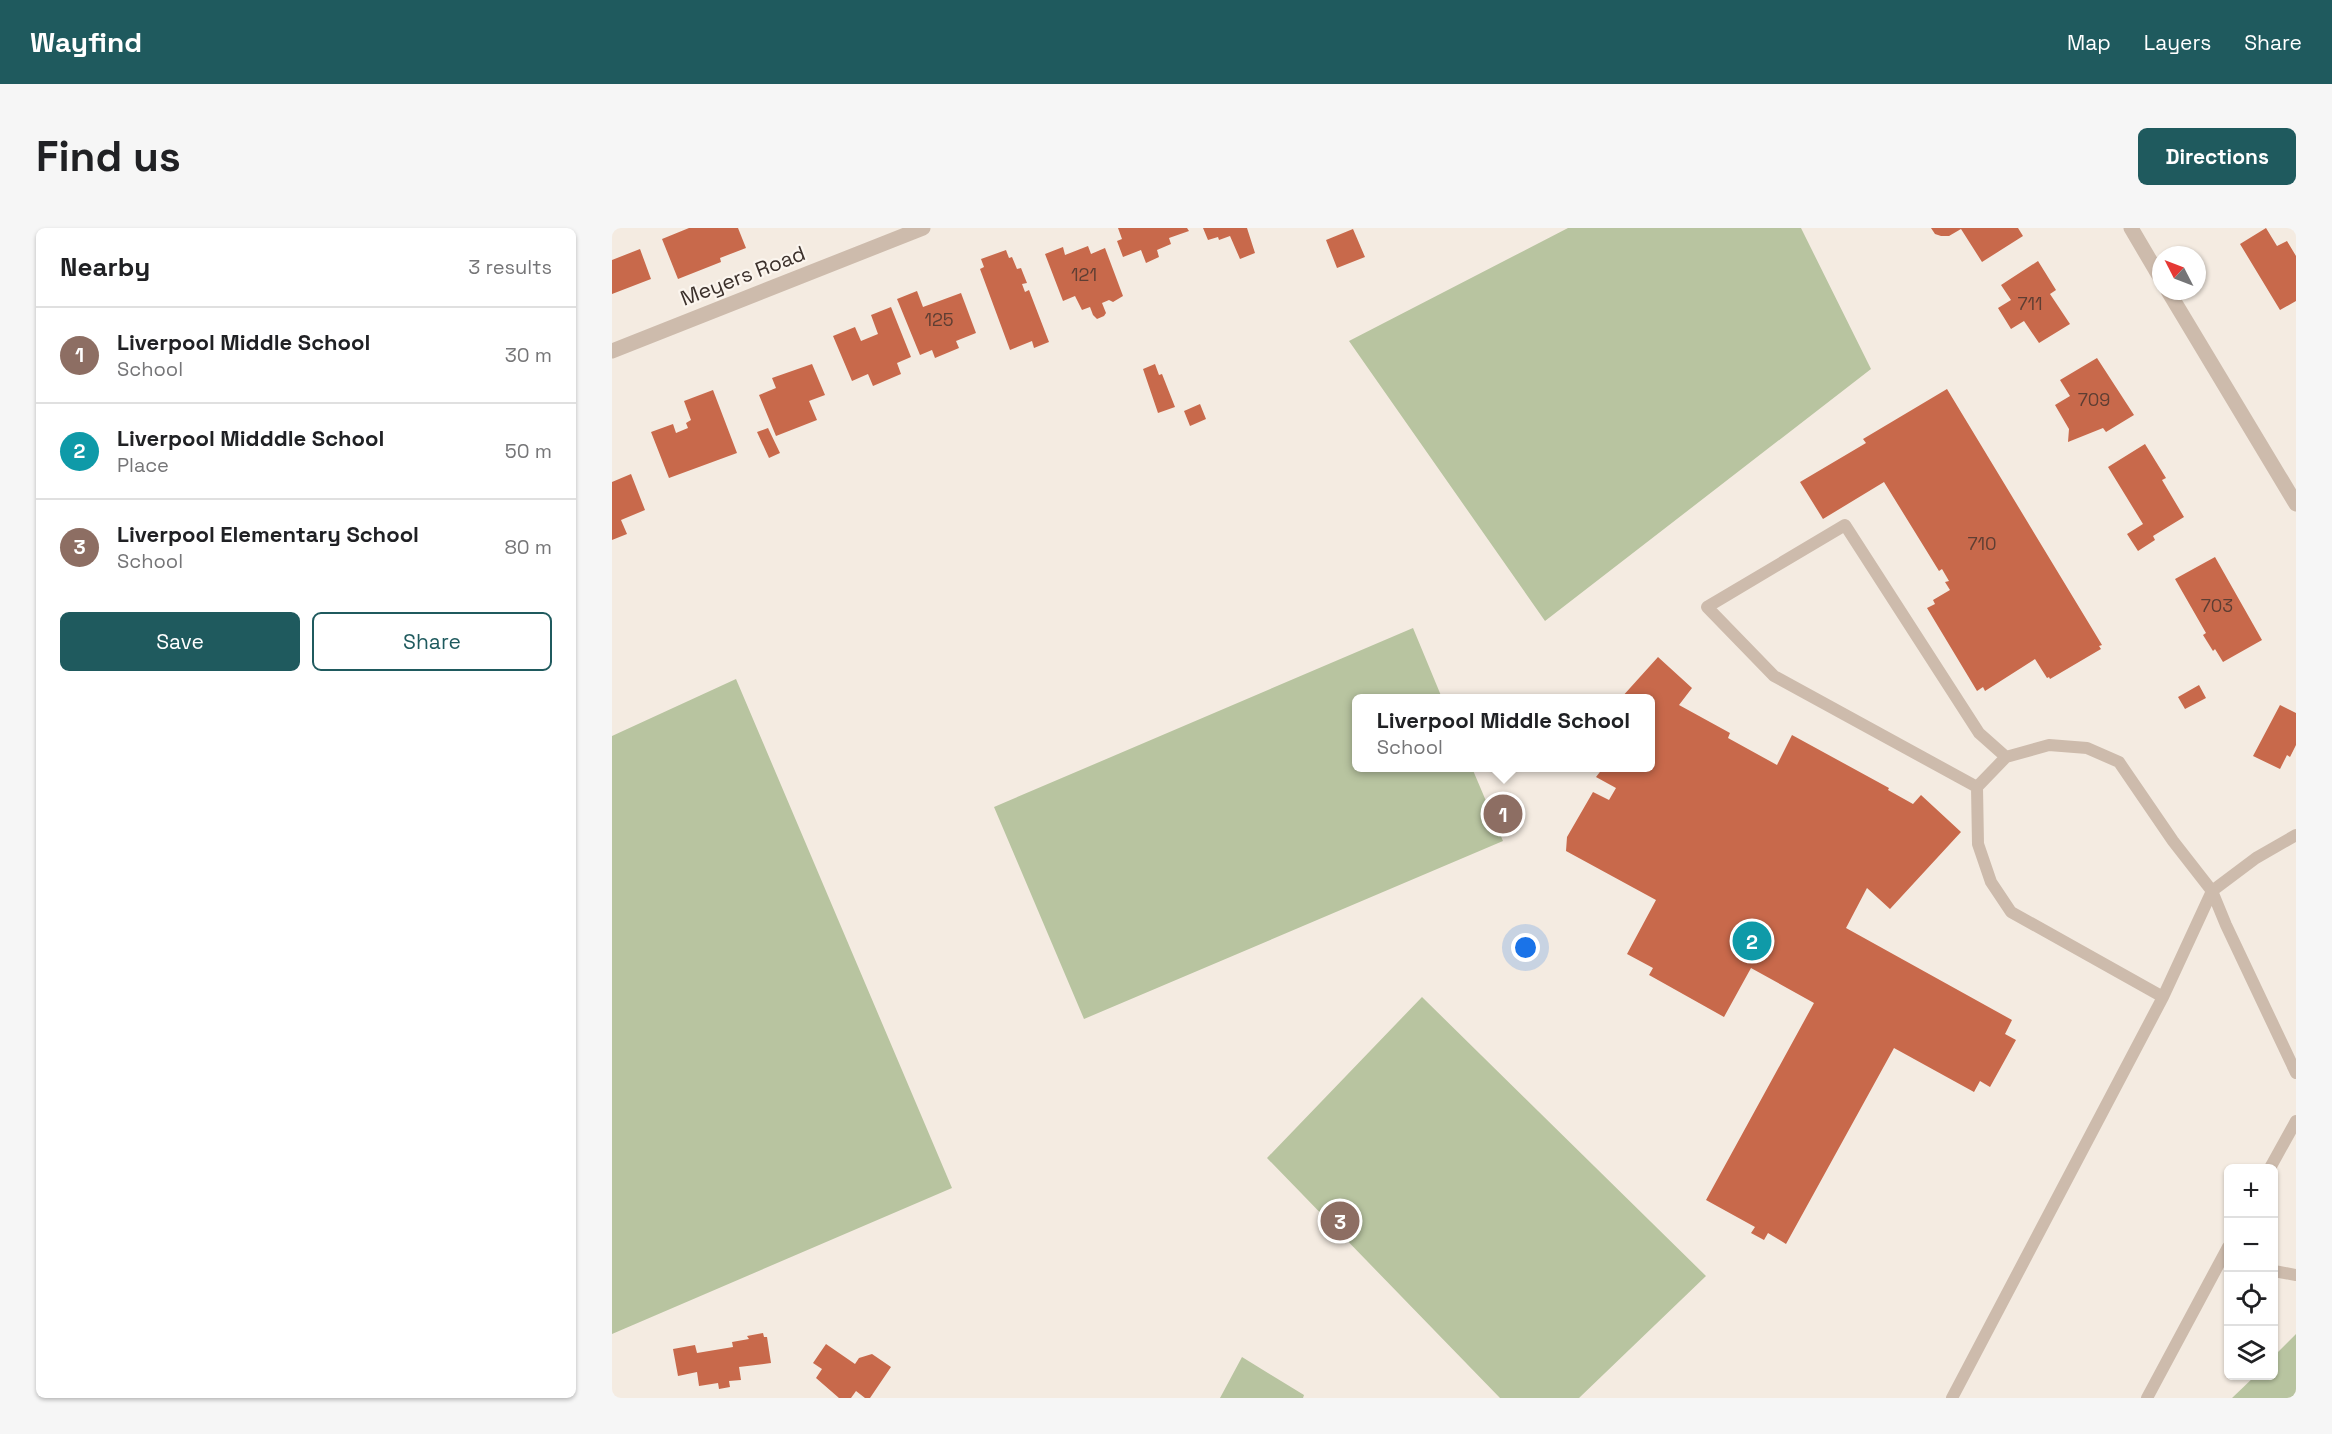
<!DOCTYPE html>
<html lang="en">
<head>
<meta charset="utf-8">
<style>
	body { margin:0; font-family:"Space Grotesk",sans-serif; background:#f6f6f6; color:#202124 }
	.controls { position:absolute; right:18px; bottom:18px; display:grid; overflow:hidden; border-radius:9px; box-shadow:0 2px 4px #0004 }
	.controls button { width:54px; height:54px; display:grid; place-items:center; padding:0; border:0; border-bottom:2px solid #e0e0e0; background:#fff; color:#202124; font:30px sans-serif }
	.compass { position:absolute; left:1540px; top:18px; width:54px; height:54px; border-radius:50%; background:#fff; box-shadow:0 2px 4px #0004; rotate:312deg }
	.you { position:absolute; left:914px; top:720px; width:21px; height:21px; margin:-15px; border:4px solid #fff; border-radius:50%; background:#1a73e8; box-shadow:0 0 0 9px #1a73e833 }
	.badge { display:grid; place-items:center; width:39px; height:39px; border-radius:50%; background:#1f5a5e; color:#fff; font-size:20px; font-weight:700 }
	.pin { position:absolute; translate:-50% -50%; border:3px solid #fff; box-shadow:0 2px 6px #0006 }
	.popup { position:absolute; left:740px; top:466px; width:303px; height:78px; box-sizing:border-box; display:grid; place-content:center; border-radius:9px; background:#fff; filter:drop-shadow(0 2px 4px #0005); font-size:20px; white-space:nowrap; color:#757577 }
	.popup b { font-size:22px; color:#202124 }
	.popup::after { content:''; position:absolute; left:50%; top:100%; margin-left:-12px; border:12px solid transparent; border-top-color:#fff }
	.list { margin:0; padding:0; list-style:none }
	h2 { display:flex; justify-content:space-between; align-items:center; height:78px; margin:0; padding:0 24px; font-size:26px }
	h2 small { font-size:20px; font-weight:400; color:#757577 }
	.list li { display:grid; grid-template-columns:39px 1fr auto; gap:18px; align-items:center; box-sizing:border-box; height:96px; padding:0 24px; border-top:2px solid #e0e0e0 }
	.list b { display:block; font-size:22px; white-space:nowrap }
	.list p { margin:0; font-size:20px; white-space:nowrap; color:#757577 }
	.list em { font-size:20px; font-style:normal; color:#757577 }
	.actions { display:flex; gap:12px; padding:18px 24px }
	.actions a { flex:1; padding:14px 0; border:2px solid #1f5a5e; border-radius:9px; text-align:center; font-size:21px; color:#1f5a5e }
	.actions .main { background:#1f5a5e; color:#fff }
	.icon { flex:none; width:33px; height:33px; fill:none; stroke:currentColor; stroke-width:2; stroke-linecap:round; stroke-linejoin:round }
	.map { position:relative; flex:none; width:1684px; height:1170px; overflow:hidden; border-radius:9px }
	header { display:flex; align-items:center; gap:36px; box-sizing:border-box; height:84px; padding:0 30px; background:#1f5a5e; color:#fff }
	header strong { font-size:28px }
	nav { display:flex; gap:33px; margin-inline-start:auto; font-size:21px }
	.intro { display:flex; align-items:center; justify-content:space-between; box-sizing:border-box; height:144px; padding:0 36px }
	h1 { margin:0; font-size:42px }
	.button { padding:15px 27px; border-radius:9px; background:#1f5a5e; color:#fff; font-size:21px; font-weight:700 }
	main { display:flex; gap:36px; padding:0 36px }
	aside { flex:1; background:#fff; border-radius:9px; box-shadow:0 2px 4px #0004 }
	.map>svg:first-child { display:block }
</style>
</head>
<body>
<header>
<strong>Wayfind</strong>
<nav><a>Map</a><a>Layers</a><a>Share</a></nav>
</header>
<div class="intro"><h1>Find us</h1><a class="button">Directions</a></div>
<main>
<aside>
<h2>Nearby<small>3 results</small></h2>
<ul class="list">
<li><span class="badge" style="background:#8d6e63">1</span><div><b>Liverpool Middle School</b><p>School</p></div><em>30 m</em></li>
<li><span class="badge" style="background:#0f9aa8">2</span><div><b>Liverpool Midddle School</b><p>Place</p></div><em>50 m</em></li>
<li><span class="badge" style="background:#8d6e63">3</span><div><b>Liverpool Elementary School</b><p>School</p></div><em>80 m</em></li>
</ul>
<div class="actions"><a class="main">Save</a><a>Share</a></div>
</aside>
<div class="map">
<svg width="1684" height="1170" viewBox="0 0 1684 1170">
	<rect width="100%" height="100%" fill="#f4ebe1"/>
	<path fill="#b8c4a0" d="M956 0H1189L1259 141 933 393 737 113Z
		M801 400 830 470H744V540H860L891 613 472 791 382 579Z
		M124 451 340 960 0 1106V508Z
		M810 769 1094 1048 967 1170H888L655 930Z
		M1684 1106V1170H1620L1643 1148H1662V1128Z
		M630 1129 692 1167 691 1170H608Z"/>
	<path fill="#c8694b" d="M77 0H126L134 20 108 30 109 34 66 51 50 11Z
		M506 0H575L577 3 557 10 559 16 545 22 547 29 534 35 529 22 511 29 505 13 510 11Z
		M591 0H635L643 25 628 31 618 8 607 12 606 9 596 12Z
		M1319 0H1406L1411 8 1370 34 1349 1 1337 8H1329L1323 6Z
		M1654 0 1665 18 1675 13 1684 28V73L1668 82 1628 16Z
		M741 1 753 29 725 40 714 12Z
		M476 18 479 26 493 20 511 68 501 74 497 72 490 75 494 85 492 88 485 91 481 87 478 79 470 82 463 68 451 73 433 26 451 19 453 27Z
		M28 21 39 51 0 66V32Z
		M394 22 397 30 400 29 405 41 409 40 415 55 410 56 413 64 417 62 437 114 422 120 420 113 398 122 368 41 372 39 369 31Z
		M1426 33 1444 62 1438 66 1458 96 1427 115 1412 93 1399 101 1386 80 1399 72 1389 57Z
		M305 63 311 79 349 65 364 105 344 113 347 120 323 130 320 122 308 127 285 71Z
		M279 79 299 129 285 135 289 146 261 158 256 146 240 153 221 108 243 99 249 113 266 106 259 87Z
		M1485 130 1522 187 1494 204 1491 200 1456 214 1457 201 1443 177 1458 168 1448 152Z
		M200 136 213 167 197 173 205 192 164 208 147 167 164 160 160 150Z
		M543 136 547 147 550 146 563 179 546 185 531 141Z
		M1335 161 1490 417 1487 418 1489 421 1438 451 1437 449 1435 450 1423 431 1373 463 1371 459 1365 463 1315 380 1323 376 1321 372 1338 362 1333 354 1337 353 1330 341 1327 343 1272 254 1211 291 1188 254 1254 215 1251 211Z
		M101 162 125 225 57 250 39 204 61 196 64 205 76 200 74 195 79 192 72 173Z
		M588 176 594 191 578 198 572 183Z
		M156 200 168 225 157 230 145 204Z
		M1533 216 1554 250 1550 252 1572 289 1541 308 1543 312 1526 323 1515 306 1531 296 1496 239Z
		M19 246 33 282 9 292 15 306 0 312V254Z
		M1603 329 1650 412 1611 434 1603 421 1601 423 1591 407 1594 405 1563 351Z
		M1046 429 1080 460 1067 477 1118 505 1116 510 1165 537 1180 507 1277 560 1276 562 1301 576 1309 567 1349 604 1278 681 1255 660 1234 700 1400 792 1393 806 1404 812 1378 859 1368 853 1362 864 1282 820 1174 1016 1156 1005 1152 1012 1139 1005 1143 999 1094 972 1202 775 1139 740 1112 789 1037 747 1041 740 1015 726 1044 672 954 623 955 609 981 564 997 572 1004 560 984 549 991 540H1038V470H1009Z
		M1587 457 1594 470 1573 481 1566 469Z
		M1668 477 1684 485V517L1678 529 1675 527 1668 541 1641 528Z
		M151 1105 152 1109H155L159 1135 127 1139 129 1152 117 1153 118 1159 107 1161 106 1155 87 1158 85 1144 66 1148 61 1121 83 1117 85 1125 121 1119 120 1114 137 1111 135 1108Z
		M214 1116 243 1136 247 1130 260 1126 279 1139 258 1170H253L244 1163 239 1170H227L204 1150 210 1141 201 1135Z"/>
	<g fill="none" stroke-linecap="round" stroke-linejoin="round">
		<path stroke="#cdbbac" stroke-width="12" d="M1365 559 1162 448 1095 379 1233 297 1367 505 1394 529
			M1684 607 1644 630 1600 663 1551 769 1399 684 1379 654 1366 616 1365 559 1394 529 1437 517 1475 520 1507 534 1561 613 1600 663 1614 697 1684 845
			M1658 940 1684 893
			M1662 1043 1684 1047
			M1340 1170 1551 769
			M1535 1170 1616 1019"/>
		<path stroke="#cdbbac" stroke-width="15" d="M1519 0 1549 51
			M1556 63 1684 276
			M0 123 311 0"/>
	</g>
	<g text-anchor="middle" stroke-width="4.5" stroke-linejoin="round" paint-order="stroke">
		<g font-size="18" fill="#5e3e33">
			<text x="472" y="53">121</text>
			<text x="1418" y="82">711</text>
			<text x="327" y="98">125</text>
			<text x="1482" y="178">709</text>
			<text x="1370" y="322">710</text>
			<text x="1605" y="384">703</text>
		</g>
		<g font-size="21" fill="#3b302b" stroke="#fbf5ee">
			<text transform="translate(131 48) rotate(-21)" y="7">Meyers Road</text>
		</g>
	</g>
</svg>
<div class="controls">
<button>+</button>
<button>−</button>
<button><svg class="icon" aria-label="locate" viewBox="0 0 24 24"><circle cx="12" cy="12" r="6"/><path d="M12 2v4M12 18v4M2 12h4M18 12h4"/></svg></button>
<button><svg class="icon" aria-label="layers" viewBox="0 0 24 24"><path d="M12 4l9 5-9 5-9-5zM3 14l9 5 9-5"/></svg></button>
</div>
<svg class="compass" viewBox="-18 -18 36 36"><path d="M0-13l5 13h-10z" fill="#e53935"/><path d="M0 13l5-13h-10z" fill="#757577"/></svg>
<div class="you"></div>
<div class="pin badge" style="left:891px;top:586px;background:#8d6e63">1</div>
<div class="popup"><b>Liverpool Middle School</b>School</div>
<div class="pin badge" style="left:1140px;top:713px;background:#0f9aa8">2</div>
<div class="pin badge" style="left:728px;top:993px;background:#8d6e63">3</div>
</div>
</main>
</body>
</html>
